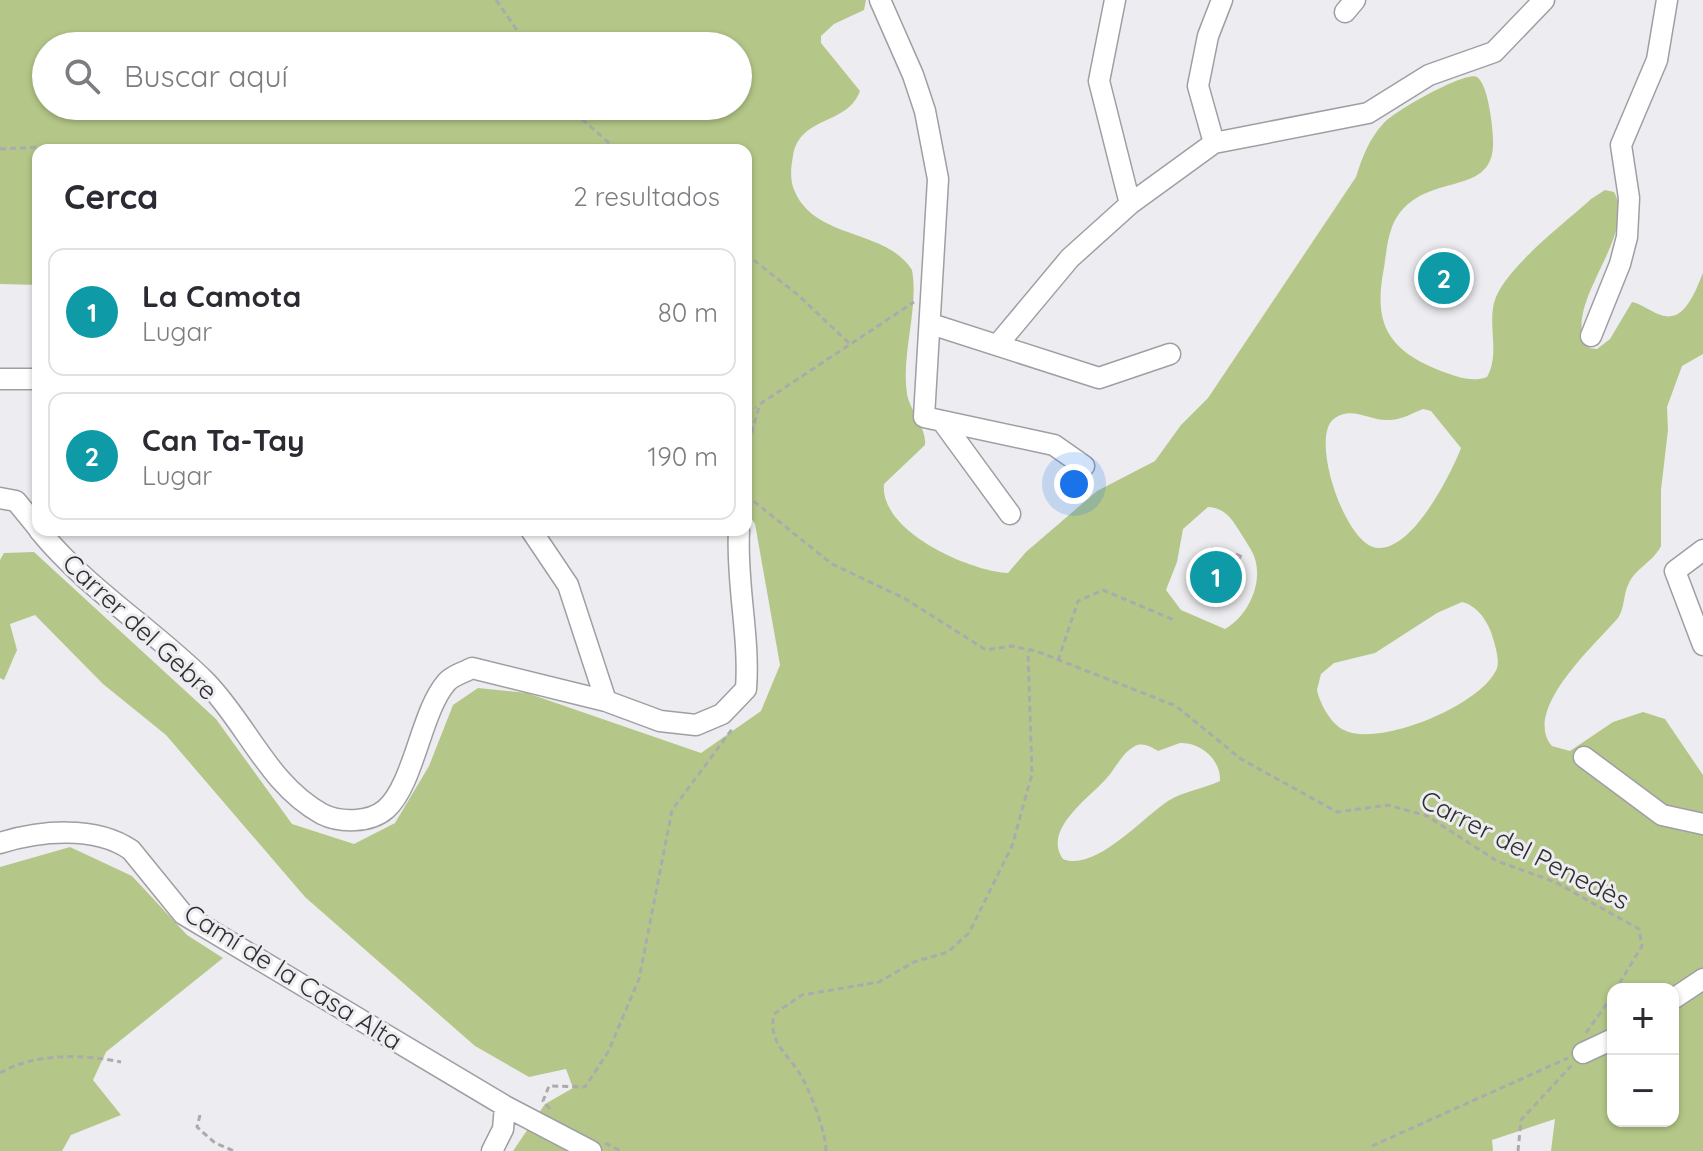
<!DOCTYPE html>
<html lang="es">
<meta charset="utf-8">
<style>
:root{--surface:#fff;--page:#f7f7f7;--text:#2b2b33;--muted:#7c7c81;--line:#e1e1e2;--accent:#111827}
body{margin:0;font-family:Quicksand,sans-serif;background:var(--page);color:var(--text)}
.controls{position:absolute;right:24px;bottom:24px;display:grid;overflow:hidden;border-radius:16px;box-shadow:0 2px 6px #0004}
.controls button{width:72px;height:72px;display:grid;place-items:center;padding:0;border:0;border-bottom:2px solid var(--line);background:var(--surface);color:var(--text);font:40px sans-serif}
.you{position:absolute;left:1074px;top:484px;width:28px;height:28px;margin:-20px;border:6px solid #fff;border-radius:50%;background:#1a73e8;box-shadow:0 0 0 12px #1a73e833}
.badge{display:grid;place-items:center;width:52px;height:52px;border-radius:50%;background:var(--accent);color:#fff;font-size:26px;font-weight:700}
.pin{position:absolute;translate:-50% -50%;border:4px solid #fff;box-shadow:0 2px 8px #0006}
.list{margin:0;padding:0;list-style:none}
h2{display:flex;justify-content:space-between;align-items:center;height:104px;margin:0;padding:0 32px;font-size:34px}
h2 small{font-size:26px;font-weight:400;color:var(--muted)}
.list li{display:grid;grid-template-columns:52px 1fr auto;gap:24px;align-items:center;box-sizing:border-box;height:128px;margin:0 16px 16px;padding:0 16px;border:2px solid var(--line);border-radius:16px}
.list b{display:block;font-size:30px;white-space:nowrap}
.list p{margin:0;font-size:26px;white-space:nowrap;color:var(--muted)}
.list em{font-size:26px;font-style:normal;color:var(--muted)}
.icon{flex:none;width:44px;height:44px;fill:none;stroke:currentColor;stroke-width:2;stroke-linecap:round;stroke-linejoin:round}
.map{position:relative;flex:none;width:1703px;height:1151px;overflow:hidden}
.search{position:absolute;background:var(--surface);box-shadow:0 2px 6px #0004;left:32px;top:32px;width:720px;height:88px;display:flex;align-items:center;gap:20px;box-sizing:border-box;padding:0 28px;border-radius:44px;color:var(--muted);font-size:30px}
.panel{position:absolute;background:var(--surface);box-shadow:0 2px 6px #0004;left:32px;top:144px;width:720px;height:392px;border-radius:16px}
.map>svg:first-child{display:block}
.green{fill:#b4c788;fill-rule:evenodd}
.building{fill:#f2b6fb;stroke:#ada9ad;stroke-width:2}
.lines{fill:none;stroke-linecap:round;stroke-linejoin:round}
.minor-casing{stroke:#9f9ea3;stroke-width:23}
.path{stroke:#ababae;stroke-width:3;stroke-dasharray:6 4;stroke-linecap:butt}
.minor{stroke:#fff;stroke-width:20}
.labels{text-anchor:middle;stroke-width:6;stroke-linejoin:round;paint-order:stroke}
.street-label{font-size:26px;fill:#2f2f30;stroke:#ededf1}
</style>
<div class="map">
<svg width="1703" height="1151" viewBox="0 0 1703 1151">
<rect width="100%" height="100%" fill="#ededf1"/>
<path class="green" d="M0 0H866L864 10 834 24 821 36V43L860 91C847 126 800 115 793 156 791 167 790 176 793 187 812 241 885 227 912 270 919 309 901 353 907 394 910 411 927 428 925 445L884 484C879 531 969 571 1008 573L1026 552 1097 491 1155 461 1181 425 1208 398 1356 177C1362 158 1369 139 1383 124 1392 112 1467 70 1477 77 1488 84 1493 127 1493 140 1496 203 1417 166 1392 227 1387 240 1386 255 1384 268 1373 323 1387 350 1441 371 1455 376 1472 383 1487 377 1500 354 1488 328 1494 303 1502 270 1565 223 1591 199L1605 190 1614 192C1640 235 1557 308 1589 348L1597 349 1610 339 1632 302C1642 304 1651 312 1661 315 1685 324 1696 289 1703 273V354L1682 366 1667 407 1668 430 1661 490V546C1653 562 1636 568 1629 583 1623 594 1625 608 1618 618 1597 643 1521 710 1552 746L1570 751 1613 722 1643 712 1665 719 1703 775V1151H1551L1555 1119 1492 1140 1493 1151H513L545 1104 573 1088 566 1069 529 1077 475 1046 305 897 166 735 103 684 35 615 10 624 17 650 4 680 0 678V560L4 553 34 552 216 719 292 824 354 844 395 823 429 766 453 705 478 688 527 693 701 753 761 711 780 665 755 524 746 510V150H38V285L0 284ZM46 46H738V106H46ZM1423 409 1431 411 1461 448C1451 474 1413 550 1378 548 1345 547 1308 434 1335 418 1353 406 1369 421 1388 420 1402 420 1410 414 1423 409ZM1208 507C1225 508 1232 519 1240 532 1245 541 1252 549 1255 559 1263 585 1247 617 1225 629L1181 610 1166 590 1177 562 1183 529ZM1462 602C1476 605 1486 619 1491 632 1494 642 1500 659 1497 668 1483 705 1378 748 1344 730 1331 724 1320 704 1317 690L1321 674 1334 663 1375 653 1437 613ZM1180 743C1201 742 1221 760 1220 781 1203 789 1184 791 1168 801 1142 818 1095 872 1063 859 1042 830 1089 798 1106 779 1116 768 1122 753 1135 746 1143 742 1151 747 1158 751ZM1613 989H1673V1121H1613Z
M70 847 132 876 187 935 223 958 106 1052 93 1080 121 1115 71 1135 62 1151H0V867Z"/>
<path class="building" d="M1212 548 1234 560 1237 554 1241 556 1215 605 1195 593 1202 579 1194 575Z"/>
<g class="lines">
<defs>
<path id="minor" d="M880 0 913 75 925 111 938 179 924 417 1054 445 1084 466
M1115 0 1099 81 1130 204
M1345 12 1355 0
M1214 143 1198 86 1208 36 1222 0
M931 324 1099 378 1170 354
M1591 336 1620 264 1627 237 1629 198 1621 145 1657 60 1667 0
M999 343 1070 258 1130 204 1214 143 1368 113 1429 75 1494 52 1544 0
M0 379H38
M942 421 1010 514
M0 498 16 501 38 528
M39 530C87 589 153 629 206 682 247 724 268 784 322 814 340 823 370 823 386 809 414 784 421 712 446 683 451 676 465 672 472 668L606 701 660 721 696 725 722 714 746 689C750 636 736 584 739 530
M531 530 568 585 606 701
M1703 550 1675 571 1703 645
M1584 757 1662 815 1703 824
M0 843C39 831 95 825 131 850L183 914 505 1106 503 1129 492 1151
M1673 999 1703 979
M1583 1053 1613 1039
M505 1106 591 1151"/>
</defs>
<use href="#minor" class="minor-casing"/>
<path class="path" d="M496 0 528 46
M567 106 617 150
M0 149 63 146 80 150
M746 254 798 295 850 344
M746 402 756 408
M746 452 760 404 914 302
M746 495 832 564 904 598 986 650 1011 646 1036 651 1176 706 1241 759 1337 812 1388 805 1427 816 1497 861 1555 882 1639 929 1642 946 1616 989
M1058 661 1078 601 1103 590 1174 620
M1586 1033 1613 995
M0 1073C33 1053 84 1054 121 1062
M550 1109 543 1101 549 1086 585 1087 608 1052 639 979 672 810 733 728
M200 1115 197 1127 215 1143 234 1151
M605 1143 621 1151
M1372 1146 1568 1058
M826 1151C826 1132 810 1090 800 1074 786 1052 768 1042 774 1014L802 995 879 982 914 962 948 952 969 933 1012 846 1032 774 1028 651
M1518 1151 1521 1120 1571 1066"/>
<use href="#minor" class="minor"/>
</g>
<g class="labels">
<g class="street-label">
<text transform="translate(140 627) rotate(43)" y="9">Carrer del Gebre</text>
<text transform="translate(1525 850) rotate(27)" y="9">Carrer del Penedès</text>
<text transform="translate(293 977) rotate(32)" y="9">Camí de la Casa Alta</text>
</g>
</g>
</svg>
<div class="controls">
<button>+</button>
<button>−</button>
</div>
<div class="you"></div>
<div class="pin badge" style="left:1216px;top:577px;background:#0f9aa8">1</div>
<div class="pin badge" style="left:1444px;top:278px;background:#0f9aa8">2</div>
<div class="search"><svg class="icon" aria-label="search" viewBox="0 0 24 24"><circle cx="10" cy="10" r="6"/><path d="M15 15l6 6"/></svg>Buscar aquí</div>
<section class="panel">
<h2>Cerca<small>2 resultados</small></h2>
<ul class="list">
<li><span class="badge" style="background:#0f9aa8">1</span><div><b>La Camota</b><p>Lugar</p></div><em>80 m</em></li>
<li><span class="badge" style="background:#0f9aa8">2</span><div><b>Can Ta-Tay</b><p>Lugar</p></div><em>190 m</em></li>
</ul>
</section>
</div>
